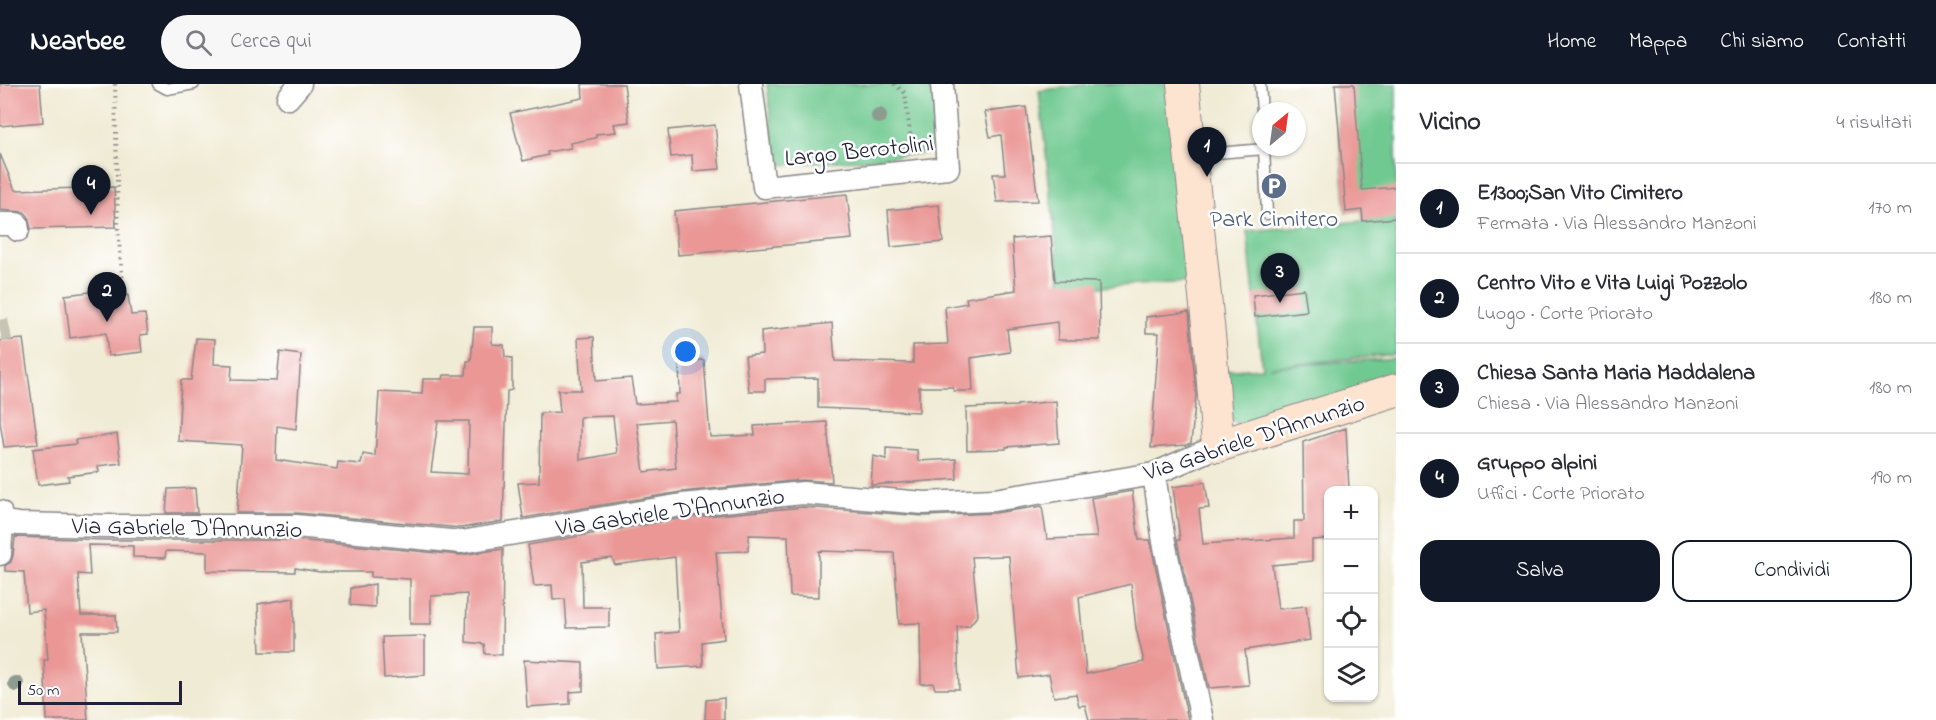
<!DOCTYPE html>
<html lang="it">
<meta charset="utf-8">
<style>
:root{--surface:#fff;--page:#f7f7f7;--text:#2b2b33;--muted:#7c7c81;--line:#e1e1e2;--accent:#111827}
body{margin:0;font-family:"Indie Flower",sans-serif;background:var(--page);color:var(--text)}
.controls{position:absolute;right:18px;bottom:18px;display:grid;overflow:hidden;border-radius:12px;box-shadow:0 2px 4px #0004}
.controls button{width:54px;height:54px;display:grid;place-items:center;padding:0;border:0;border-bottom:2px solid var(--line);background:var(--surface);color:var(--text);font:30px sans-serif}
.compass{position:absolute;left:1252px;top:18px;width:54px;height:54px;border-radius:50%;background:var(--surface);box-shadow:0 2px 4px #0004;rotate:29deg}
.scale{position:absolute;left:18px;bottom:15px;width:164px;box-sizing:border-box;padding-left:6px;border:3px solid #22223b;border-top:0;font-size:16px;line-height:21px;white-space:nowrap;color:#22223b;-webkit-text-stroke:4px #fff;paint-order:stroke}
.you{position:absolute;left:686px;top:268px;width:21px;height:21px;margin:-15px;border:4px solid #fff;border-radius:50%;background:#1a73e8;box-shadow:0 0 0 9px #1a73e833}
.badge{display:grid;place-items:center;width:39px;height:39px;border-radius:50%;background:var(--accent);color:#fff;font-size:20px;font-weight:700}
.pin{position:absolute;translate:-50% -50px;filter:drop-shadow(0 2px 3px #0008)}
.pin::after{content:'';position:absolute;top:32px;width:21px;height:18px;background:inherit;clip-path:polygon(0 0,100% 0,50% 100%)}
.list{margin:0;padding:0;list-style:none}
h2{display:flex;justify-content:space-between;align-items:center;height:78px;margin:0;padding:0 24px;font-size:26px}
h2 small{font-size:20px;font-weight:400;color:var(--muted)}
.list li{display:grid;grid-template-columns:39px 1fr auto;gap:18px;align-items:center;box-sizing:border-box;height:90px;padding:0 24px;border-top:2px solid var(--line)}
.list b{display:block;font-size:22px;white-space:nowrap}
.list p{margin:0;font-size:20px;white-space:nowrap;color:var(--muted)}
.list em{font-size:20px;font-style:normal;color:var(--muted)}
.actions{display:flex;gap:12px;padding:18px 24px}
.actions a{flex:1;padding:14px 0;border:2px solid var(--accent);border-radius:18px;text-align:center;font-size:21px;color:var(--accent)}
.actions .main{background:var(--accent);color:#fff}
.icon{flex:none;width:33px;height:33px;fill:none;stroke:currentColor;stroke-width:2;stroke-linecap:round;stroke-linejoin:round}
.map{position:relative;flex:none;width:1396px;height:636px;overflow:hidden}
header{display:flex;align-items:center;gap:36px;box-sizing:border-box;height:84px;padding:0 30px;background:var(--accent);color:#fff}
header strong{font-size:28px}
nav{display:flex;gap:33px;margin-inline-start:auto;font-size:21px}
.search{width:420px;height:54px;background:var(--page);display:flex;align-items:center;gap:15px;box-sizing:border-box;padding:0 21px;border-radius:33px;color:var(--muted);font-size:22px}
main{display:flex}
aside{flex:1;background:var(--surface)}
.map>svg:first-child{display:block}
.green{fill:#6fc990;stroke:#487666;stroke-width:1.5}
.building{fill:#ea9795;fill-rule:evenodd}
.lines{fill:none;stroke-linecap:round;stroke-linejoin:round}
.street-tunnel{stroke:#c7c3b5;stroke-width:22;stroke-dasharray:22 11;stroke-linecap:butt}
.lane-casing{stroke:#898688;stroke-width:13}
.street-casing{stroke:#898688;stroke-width:25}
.secondary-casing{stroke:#898688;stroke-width:34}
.path{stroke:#898688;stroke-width:4;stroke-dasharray:1.5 4.5;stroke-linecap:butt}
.lane{stroke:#fff;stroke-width:10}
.street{stroke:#fff;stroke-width:22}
.secondary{stroke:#fde4d1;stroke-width:32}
.tree{fill:#8e9c90}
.labels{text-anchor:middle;stroke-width:5;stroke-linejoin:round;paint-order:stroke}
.street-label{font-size:24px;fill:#22223b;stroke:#fff}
.service-label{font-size:24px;fill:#4e5e75;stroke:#fff}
</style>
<header>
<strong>Nearbee</strong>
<div class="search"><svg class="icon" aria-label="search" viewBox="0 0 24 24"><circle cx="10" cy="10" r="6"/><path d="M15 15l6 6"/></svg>Cerca qui</div>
<nav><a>Home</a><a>Mappa</a><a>Chi siamo</a><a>Contatti</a></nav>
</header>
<main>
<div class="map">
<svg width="1396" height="636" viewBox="0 0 1396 636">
<rect width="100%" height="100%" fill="#fff"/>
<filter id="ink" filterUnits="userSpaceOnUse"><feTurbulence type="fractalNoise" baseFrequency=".0167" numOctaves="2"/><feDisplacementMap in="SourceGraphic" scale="12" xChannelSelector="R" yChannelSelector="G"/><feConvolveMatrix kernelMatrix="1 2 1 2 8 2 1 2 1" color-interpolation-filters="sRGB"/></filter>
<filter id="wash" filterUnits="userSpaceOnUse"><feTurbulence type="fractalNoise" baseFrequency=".008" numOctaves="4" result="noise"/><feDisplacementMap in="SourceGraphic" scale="24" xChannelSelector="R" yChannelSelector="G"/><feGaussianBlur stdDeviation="1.35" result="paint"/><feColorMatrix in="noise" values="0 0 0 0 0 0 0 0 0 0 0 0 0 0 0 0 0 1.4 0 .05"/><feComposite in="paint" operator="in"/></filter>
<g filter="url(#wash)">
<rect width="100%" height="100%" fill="#f0ebd4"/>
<path class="green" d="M767 0H934L941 67 871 75 782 81 773 57Z
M1089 0H1174L1193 198 1061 205 1039 7Z
M1335 0H1396V270L1269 283 1396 274V295L1241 344 1223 327 1219 287 1262 284 1247 147 1363 137 1362 126 1346 128Z"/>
<g id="blocks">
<path class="building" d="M0 0H40L43 38 0 42Z
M582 0H624L629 38 614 40 616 48 596 50V54L570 59 571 64 547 68 548 71 523 77 510 29 583 14Z
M1335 0H1354L1362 106 1396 103V134L1363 137 1362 126 1346 128Z
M1026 23 1038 117 997 118 993 90H1005L1001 51 990 53 985 28Z
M715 41 720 85 693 87 692 71 671 73 668 46Z
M0 70 15 106 114 103 116 143 31 145 28 132 24 128 0 126Z
M847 110 852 155 678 171 674 127Z
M939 121 943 158 891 163 888 126Z
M1051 152 1055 197 1099 198 1100 256H1058L1057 238 1007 245 1010 268 971 274 973 307H954L953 303H919V328L818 324V294L765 295V307H749L745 272 762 270 761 247 832 239 835 277 913 279V261L948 260 945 223 967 219 966 214 1016 206 1012 155Z
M116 205 117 212 128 211 131 231 145 230 148 250 140 251 142 268 108 272 106 249 70 254 65 211Z
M1304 205 1307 227 1255 233 1253 211Z
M1189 228 1196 311 1191 359 1186 361 1151 364 1159 249H1146V233Z
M474 243H492V260L504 261 505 273 512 274V306L507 307 503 437 461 444 297 429H237L242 361 178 357 181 296H191L196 254 215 255 214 280 232 281 231 296 277 297 280 268 301 271 296 345 277 342 276 376 337 385 338 378 361 380 363 370 375 372 379 308 422 310 423 295H443L444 291H466L467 277H471ZM438 337H469L468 390 431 388Z
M594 253 596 297 631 294 635 320 676 318V310H680L679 277 704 276 710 353 755 351 754 342 827 338 832 398 802 396 681 408 523 434 518 399 539 398 540 329 560 328 558 306H581L578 254ZM613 332 617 369 580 376V333ZM672 336 676 384 644 388 637 339Z
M23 255 38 360 4 363 0 338V257Z
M1056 317 1059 359 1006 363V365L967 366 966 324 1017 322V321Z
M1346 344 1349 406H1329V455L1312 456V477L1272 481 1278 525 1306 522 1310 556 1245 566 1249 601 1209 604 1177 456H1180L1173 403 1205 398 1209 424 1199 425 1203 460 1294 454V437H1304L1303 358Z
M117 350 121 379 98 382 99 388 68 392 69 397 38 401 33 365 76 360 75 356Z
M886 364 917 366 918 377 956 375 957 395 871 401 873 372 886 375Z
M195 404 197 429H166L168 405Z
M1132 407 1139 456H1150L1188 636H1089L1085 621 1079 622 1076 610 1054 613 1049 590 1019 594 1009 472 972 473 978 531 969 542 957 543 959 605H935L933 599 921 600 920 539 899 540 894 469 819 467V513L790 512 788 452 749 451 748 467 716 468 724 555 702 558 703 582 658 585 656 550 679 548 675 473 615 481 612 474 582 478 583 523H609V543L567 544 565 515 553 516 552 501 534 502 528 461 684 434 803 423 925 432 995 429 1042 422 1047 455 1097 453 1091 414ZM1131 500 1136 544 1144 578 1086 590 1079 513Z
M15 453 105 456H295L460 471 503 465 502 571 485 570 484 560 466 558 467 510 431 512V540H410V495L371 493V488H320L295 484V488L207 487V468L166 467 165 474 133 473V462L88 461 90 491 78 490 81 531H116L117 548H82L88 636H47L44 576H48L44 526 27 528 24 488 5 487V482L11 478 13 471Z
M375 500V523L350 521 351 504Z
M294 514V568H260L258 520Z
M425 552V591L384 594 382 553Z
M524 576 583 579V607L570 608V620L527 623Z
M724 614V636H705L706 616Z"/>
</g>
</g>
<g filter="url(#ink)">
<use href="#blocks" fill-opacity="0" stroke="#898688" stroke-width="1.5"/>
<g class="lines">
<path class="street-tunnel" d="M0 247 10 245"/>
<defs>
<path id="lane" d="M158 0 167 5 194 0
M1260 0 1262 27
M1264 63 1267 130
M1194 71 1264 65"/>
<path id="street" d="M751 0 764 103 948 84 942 0
M288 14 300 0
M0 140H17L18 146
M1154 390 1164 458 1202 636
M0 428 2 438 0 470
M2 438 19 440 105 442H296L461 458 682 421 803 409 924 419 994 416 1154 390 1218 362"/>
<path id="secondary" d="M1183 0 1210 260 1218 362 1396 306"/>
</defs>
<use href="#lane" class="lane-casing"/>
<use href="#street" class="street-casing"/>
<use href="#secondary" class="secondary-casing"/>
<path class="path" d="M115 0 118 145 123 201
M894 0 905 9 912 66"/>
<use href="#lane" class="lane"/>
<use href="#street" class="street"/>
<use href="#secondary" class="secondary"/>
</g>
<g class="tree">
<circle cx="879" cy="32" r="8"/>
<circle cx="16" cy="600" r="8"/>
</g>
</g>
<defs>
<symbol id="parking-disc" viewBox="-11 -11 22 22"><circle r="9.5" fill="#5c6f8a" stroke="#fff"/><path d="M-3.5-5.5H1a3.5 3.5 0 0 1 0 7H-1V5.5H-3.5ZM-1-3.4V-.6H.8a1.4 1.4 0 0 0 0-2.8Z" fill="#fff"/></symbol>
</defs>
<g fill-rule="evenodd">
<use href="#parking-disc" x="1259" y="87" width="30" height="30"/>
</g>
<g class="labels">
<g class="street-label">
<text transform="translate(859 66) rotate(-6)" y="8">Largo Berotolini</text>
<text transform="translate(1254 353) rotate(-18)" y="8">Via Gabriele D'Annunzio</text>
<text transform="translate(670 427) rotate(-8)" y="8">Via Gabriele D'Annunzio</text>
<text transform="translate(187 443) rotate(1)" y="8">Via Gabriele D'Annunzio</text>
</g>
<g class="service-label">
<text x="1274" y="142">Park Cimitero</text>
</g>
</g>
</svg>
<div class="controls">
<button>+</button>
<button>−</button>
<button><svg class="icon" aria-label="locate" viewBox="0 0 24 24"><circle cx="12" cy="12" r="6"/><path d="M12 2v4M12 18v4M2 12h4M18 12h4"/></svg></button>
<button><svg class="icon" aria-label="layers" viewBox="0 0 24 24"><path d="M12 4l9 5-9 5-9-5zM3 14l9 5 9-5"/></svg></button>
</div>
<svg class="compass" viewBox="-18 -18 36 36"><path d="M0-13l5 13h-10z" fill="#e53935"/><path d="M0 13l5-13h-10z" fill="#7c7c81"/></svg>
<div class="scale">50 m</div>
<div class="you"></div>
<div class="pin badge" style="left:1207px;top:93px">1</div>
<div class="pin badge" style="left:107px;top:238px">2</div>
<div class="pin badge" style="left:1280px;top:219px">3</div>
<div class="pin badge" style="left:91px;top:131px">4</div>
</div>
<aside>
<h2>Vicino<small>4 risultati</small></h2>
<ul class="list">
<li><span class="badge">1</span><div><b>E1300;San Vito Cimitero</b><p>Fermata · Via Alessandro Manzoni</p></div><em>170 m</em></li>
<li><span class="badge">2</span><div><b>Centro Vito e Vita Luigi Pozzolo</b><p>Luogo · Corte Priorato</p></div><em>180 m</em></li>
<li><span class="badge">3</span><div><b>Chiesa Santa Maria Maddalena</b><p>Chiesa · Via Alessandro Manzoni</p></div><em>180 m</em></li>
<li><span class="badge">4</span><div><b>Gruppo alpini</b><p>Uffici · Corte Priorato</p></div><em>190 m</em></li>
</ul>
<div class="actions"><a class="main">Salva</a><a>Condividi</a></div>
</aside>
</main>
